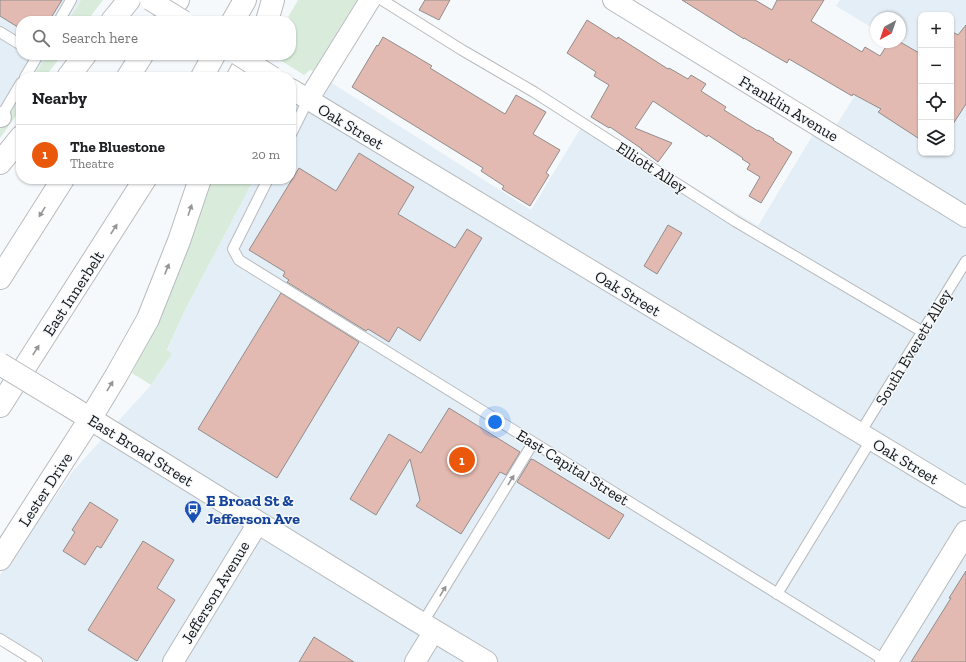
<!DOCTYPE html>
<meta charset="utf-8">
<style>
:root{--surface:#fff;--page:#f6f6f6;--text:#202124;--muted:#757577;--line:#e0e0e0;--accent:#ea580c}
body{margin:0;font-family:"Zilla Slab",serif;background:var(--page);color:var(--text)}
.controls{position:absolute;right:12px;top:12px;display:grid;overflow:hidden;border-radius:8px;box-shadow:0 1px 3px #0004}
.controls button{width:36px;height:36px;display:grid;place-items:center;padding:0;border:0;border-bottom:1px solid var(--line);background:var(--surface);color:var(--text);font:20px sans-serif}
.compass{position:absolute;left:870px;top:12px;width:36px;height:36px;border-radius:50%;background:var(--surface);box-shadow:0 1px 3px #0004;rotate:220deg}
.you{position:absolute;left:495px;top:422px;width:14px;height:14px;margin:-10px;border:3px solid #fff;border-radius:50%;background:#1a73e8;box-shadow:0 0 0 6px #1a73e833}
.badge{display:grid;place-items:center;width:26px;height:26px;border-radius:50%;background:var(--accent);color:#fff;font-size:13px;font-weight:700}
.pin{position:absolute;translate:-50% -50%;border:2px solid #fff;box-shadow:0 1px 4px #0006}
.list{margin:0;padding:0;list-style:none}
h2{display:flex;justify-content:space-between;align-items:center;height:52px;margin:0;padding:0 16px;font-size:17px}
h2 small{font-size:13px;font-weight:400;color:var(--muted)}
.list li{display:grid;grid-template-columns:26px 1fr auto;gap:12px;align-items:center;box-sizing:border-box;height:60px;padding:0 16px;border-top:1px solid var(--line)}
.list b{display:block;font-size:15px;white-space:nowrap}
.list p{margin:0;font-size:13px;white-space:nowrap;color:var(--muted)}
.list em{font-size:13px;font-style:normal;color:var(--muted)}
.icon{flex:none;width:22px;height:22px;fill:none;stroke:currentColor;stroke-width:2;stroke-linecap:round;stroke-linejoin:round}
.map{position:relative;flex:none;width:966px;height:662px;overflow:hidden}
.search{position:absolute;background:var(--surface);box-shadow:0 1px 3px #0004;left:16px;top:16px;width:280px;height:44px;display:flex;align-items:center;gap:10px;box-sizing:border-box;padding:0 14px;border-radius:16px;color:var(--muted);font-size:15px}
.panel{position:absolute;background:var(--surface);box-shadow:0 1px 3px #0004;left:16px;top:72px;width:280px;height:112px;border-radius:16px}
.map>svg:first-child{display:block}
.built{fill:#e4eef6;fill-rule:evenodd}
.green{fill:#d9ecdb}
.building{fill:#e3bab1;stroke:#918d8c}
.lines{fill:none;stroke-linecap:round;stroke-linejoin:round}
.service-casing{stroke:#b8bbbe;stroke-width:12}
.minor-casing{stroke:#b8bbbe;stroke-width:22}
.tertiary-casing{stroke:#b8bbbe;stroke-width:24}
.primary-casing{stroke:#b8bbbe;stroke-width:24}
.motorway-casing{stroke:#b8bbbe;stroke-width:24}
.service{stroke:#fff;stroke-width:10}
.minor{stroke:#fff;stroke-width:20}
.tertiary{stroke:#fff;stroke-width:22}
.primary{stroke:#fff;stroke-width:22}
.motorway{stroke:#fff;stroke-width:22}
.minor-bridge-casing{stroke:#b8bbbe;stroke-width:22;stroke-linecap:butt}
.primary-bridge-casing{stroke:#b8bbbe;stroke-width:24;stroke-linecap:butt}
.minor-bridge{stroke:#fff;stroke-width:20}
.primary-bridge{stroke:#fff;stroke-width:22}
.oneway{fill:#959596}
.labels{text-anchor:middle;stroke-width:3;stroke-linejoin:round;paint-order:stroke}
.street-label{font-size:16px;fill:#131415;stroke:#f5f9fb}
.transit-label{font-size:16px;font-weight:bold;fill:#164399;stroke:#f5f9fb;text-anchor:start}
</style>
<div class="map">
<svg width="966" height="662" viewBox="0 0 966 662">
<rect width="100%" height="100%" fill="#f5f9fb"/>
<path class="built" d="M0 0H81L68 21H21V55H47L33 77H21V96L0 129Z
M840 0H966V662H30L0 644V575L74 470 151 385 172 354 167 351 185 310 254 179H291V108L313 71 531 210 585 121 758 226 817 128 830 135 889 42H900V18H876V30L836 6ZM921 15H951V153H921Z"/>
<path class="green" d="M81 0H103L87 21H68Z
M298 0H357L313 71 310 70 304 75 272 55H291V21H289L290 18 288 17Z
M47 55H62L45 77H33Z
M21 96V109L0 138V129Z
M212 179H254L185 310 167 350 172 354 151 385 132 373 159 317 181 268Z"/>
<path class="building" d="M0 0H62L49 21H21V29L0 16Z
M425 0H450L439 20 419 10Z
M682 0H755L772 10 777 0H824L811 21 862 52 865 47 880 56 889 42H900L921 54V140L878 112 881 109 853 94 852 96 789 59 787 63 744 38V39Z
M587 20 617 39 618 37 668 69 669 68 688 79 691 75 706 84 701 91 726 107 724 110 758 131V130L774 139 773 140 792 152 761 203 749 196 760 177 747 169 750 164 742 159 743 158 708 135 707 137 653 101 635 128 672 143 658 162 641 149H642L610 127 609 128 591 117 609 85 594 76 596 72 567 53Z
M966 25V104L951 127V31L958 35Z
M383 37 412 54 432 66 430 68 505 114 516 95 546 112 533 134 560 150 546 173 549 175 530 206 502 189 504 186 481 171 483 168 352 87 377 45 378 46Z
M359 153 414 187 398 214 455 248 467 229 482 238 420 341 398 327 389 342 368 329 366 331 287 282 289 280 283 276 285 272 249 250 299 168 336 191Z
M668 225 682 233 657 274 644 266Z
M281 293 359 342 277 478 198 429Z
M449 408 520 452 506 475 500 472 461 534 416 506 420 500 410 459 376 515 350 499 389 434 421 453Z
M531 459 534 460 624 515 609 539 517 482Z
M90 502 118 520 101 548 97 546 85 565 63 551 75 532 72 530Z
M143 541 174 560 157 588 175 600 137 661 88 630Z
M966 571V662H911L951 598H949Z
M314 637 354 662H299Z"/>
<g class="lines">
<defs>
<path id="service" d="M382 0 462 50 534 92 735 221 923 332
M59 21 71 0
M0 32 21 45
M25 77 38 55
M1 117 21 83
M291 134 308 100
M268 179 233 249 239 260 886 661
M860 433 966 261
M777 594 871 440
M422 624 533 443
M0 639 37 662"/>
<path id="minor" d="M613 0 966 217
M291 89 966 497
M308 100 370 0
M0 117H1
M173 662 258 523
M415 662 434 631"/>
<path id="tertiary" d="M0 559 90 419
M886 662 966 532"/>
<path id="primary" d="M68 405 411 617 486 662"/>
<path id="motorway" d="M112 21 129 0
M164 21 178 0
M233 21 245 0
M267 21 273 0
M68 77 85 55
M128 77 142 55
M202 77 214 55
M238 77 250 55
M0 163 21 137
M0 278 63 179
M0 406 145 179
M90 419 116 376 148 319 179 241 200 179"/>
</defs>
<use href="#service" class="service-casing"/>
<use href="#minor" class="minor-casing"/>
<use href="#tertiary" class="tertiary-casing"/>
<use href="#primary" class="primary-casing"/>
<use href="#motorway" class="motorway-casing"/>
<use href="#service" class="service"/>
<use href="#minor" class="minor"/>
<use href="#tertiary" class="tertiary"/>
<use href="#primary" class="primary"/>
<use href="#motorway" class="motorway"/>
<defs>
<path id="minor-bridge" d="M150 0 184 21
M238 55 273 77"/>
<path id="primary-bridge" d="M0 364 68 405"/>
</defs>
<use href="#minor-bridge" class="minor-bridge-casing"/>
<use href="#primary-bridge" class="primary-bridge-casing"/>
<use href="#minor-bridge" class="minor-bridge"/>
<use href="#primary-bridge" class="primary-bridge"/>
</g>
<defs><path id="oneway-solid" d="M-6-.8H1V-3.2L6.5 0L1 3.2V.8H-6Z"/></defs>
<g class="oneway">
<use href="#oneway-solid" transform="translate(190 210) rotate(-71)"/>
<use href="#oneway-solid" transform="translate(42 212) rotate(122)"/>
<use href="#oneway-solid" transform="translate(114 229) rotate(-57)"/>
<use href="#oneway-solid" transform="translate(167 269) rotate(-68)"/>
<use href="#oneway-solid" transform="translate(36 350) rotate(-57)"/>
<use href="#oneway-solid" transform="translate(110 386) rotate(-58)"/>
<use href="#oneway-solid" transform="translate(511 480) rotate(-58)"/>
<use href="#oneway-solid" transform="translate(443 591) rotate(-58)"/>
</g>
<defs>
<symbol id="bus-pin" viewBox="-11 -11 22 30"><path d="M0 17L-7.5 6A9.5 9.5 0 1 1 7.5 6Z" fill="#1a4fb4" stroke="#f5f9fb"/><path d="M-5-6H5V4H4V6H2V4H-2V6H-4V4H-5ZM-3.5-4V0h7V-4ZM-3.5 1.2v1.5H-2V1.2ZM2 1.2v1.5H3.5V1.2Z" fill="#fff"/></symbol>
</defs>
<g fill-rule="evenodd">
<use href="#bus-pin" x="183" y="499" width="20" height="27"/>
</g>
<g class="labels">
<g class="street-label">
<text transform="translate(789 108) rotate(31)" y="6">Franklin Avenue</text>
<text transform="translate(351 126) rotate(31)" y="6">Oak Street</text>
<text transform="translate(652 167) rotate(33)" y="6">Elliott Alley</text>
<text transform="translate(73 293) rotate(-57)" y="6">East Innerbelt</text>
<text transform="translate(628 293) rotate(31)" y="6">Oak Street</text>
<text transform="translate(913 347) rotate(-59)" y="6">South Everett Alley</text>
<text transform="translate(141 450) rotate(32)" y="6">East Broad Street</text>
<text transform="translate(906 461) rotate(31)" y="6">Oak Street</text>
<text transform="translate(573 467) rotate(32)" y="6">East Capital Street</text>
<text transform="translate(45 489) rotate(-57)" y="6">Lester Drive</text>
<text transform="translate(215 592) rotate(-59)" y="6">Jefferson Avenue</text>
</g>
<g class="transit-label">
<text x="206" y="506">E Broad St &amp;<tspan x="206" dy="18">Jefferson Ave</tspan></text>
</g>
</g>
</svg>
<div class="controls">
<button>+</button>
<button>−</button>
<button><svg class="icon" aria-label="locate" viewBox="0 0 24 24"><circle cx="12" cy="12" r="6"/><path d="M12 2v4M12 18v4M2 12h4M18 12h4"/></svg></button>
<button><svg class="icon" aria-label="layers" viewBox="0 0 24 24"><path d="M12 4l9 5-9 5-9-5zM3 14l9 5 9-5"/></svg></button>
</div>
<svg class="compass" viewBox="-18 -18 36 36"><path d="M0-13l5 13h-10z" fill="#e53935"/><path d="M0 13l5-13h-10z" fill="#757577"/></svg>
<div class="you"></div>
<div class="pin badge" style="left:462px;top:460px">1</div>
<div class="search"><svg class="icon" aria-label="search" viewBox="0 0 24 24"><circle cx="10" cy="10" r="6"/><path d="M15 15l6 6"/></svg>Search here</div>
<section class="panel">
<h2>Nearby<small></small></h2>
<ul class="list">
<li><span class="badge">1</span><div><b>The Bluestone</b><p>Theatre</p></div><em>20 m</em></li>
</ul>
</section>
</div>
